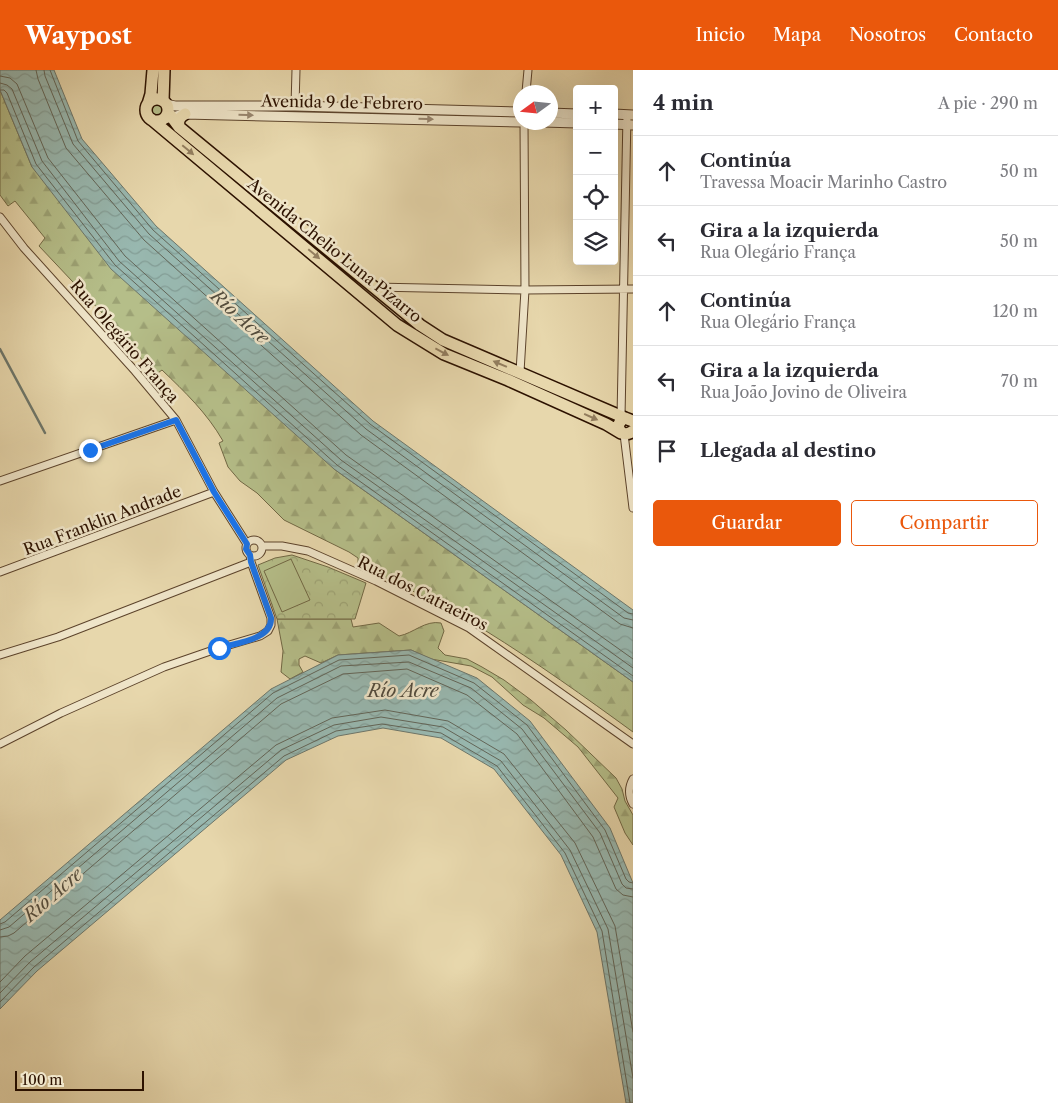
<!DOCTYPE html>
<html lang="es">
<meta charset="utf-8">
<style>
:root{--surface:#fff;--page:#f7f7f7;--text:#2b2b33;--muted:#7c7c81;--line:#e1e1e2;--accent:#ea580c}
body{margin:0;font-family:"Libre Caslon Text",serif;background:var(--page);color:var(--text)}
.controls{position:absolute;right:15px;top:15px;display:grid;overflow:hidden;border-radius:5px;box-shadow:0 5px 20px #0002}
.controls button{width:45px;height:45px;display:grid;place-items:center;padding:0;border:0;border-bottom:1px solid var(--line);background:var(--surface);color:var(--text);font:25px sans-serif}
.compass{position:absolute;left:513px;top:15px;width:45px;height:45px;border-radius:50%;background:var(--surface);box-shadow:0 5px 20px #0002;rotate:255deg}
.scale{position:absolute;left:15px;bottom:12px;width:129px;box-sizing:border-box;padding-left:5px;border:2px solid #2d1200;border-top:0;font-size:14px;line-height:18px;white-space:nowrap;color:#2d1200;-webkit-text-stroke:4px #efe5c9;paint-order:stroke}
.stop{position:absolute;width:15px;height:15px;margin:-11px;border:4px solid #1a73e8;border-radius:50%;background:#fff}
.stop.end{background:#1a73e8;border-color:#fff;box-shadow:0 1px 5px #0008}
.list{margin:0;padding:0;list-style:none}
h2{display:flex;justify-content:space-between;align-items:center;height:65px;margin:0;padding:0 20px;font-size:21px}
h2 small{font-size:16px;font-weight:400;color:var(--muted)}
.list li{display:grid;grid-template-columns:32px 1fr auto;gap:15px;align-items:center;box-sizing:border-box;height:70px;padding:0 20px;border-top:1px solid var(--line)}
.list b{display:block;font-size:19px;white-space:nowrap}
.list p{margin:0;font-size:16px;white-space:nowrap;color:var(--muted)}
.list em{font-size:16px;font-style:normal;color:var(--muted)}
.actions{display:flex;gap:10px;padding:15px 20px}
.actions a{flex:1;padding:11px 0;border:1px solid var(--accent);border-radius:5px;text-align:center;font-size:18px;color:var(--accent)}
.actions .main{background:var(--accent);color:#fff}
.icon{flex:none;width:28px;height:28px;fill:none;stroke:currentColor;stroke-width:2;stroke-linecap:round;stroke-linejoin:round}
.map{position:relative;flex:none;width:633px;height:1033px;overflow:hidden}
header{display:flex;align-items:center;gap:30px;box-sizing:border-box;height:70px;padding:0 25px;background:var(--accent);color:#fff}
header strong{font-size:24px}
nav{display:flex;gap:28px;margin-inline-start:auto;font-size:18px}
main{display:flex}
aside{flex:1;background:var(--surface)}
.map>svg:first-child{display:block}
.grass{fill:url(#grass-tufts);stroke:#716844}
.forest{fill:url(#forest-firs);stroke:#716844}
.park{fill:url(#park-crowns);stroke:#716844}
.pitch{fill:#b5be89;stroke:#716844}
.water{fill:url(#water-waves);stroke:#6d766a}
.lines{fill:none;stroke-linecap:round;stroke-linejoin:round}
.shore{stroke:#626558;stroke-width:1}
.stream{stroke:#6d766a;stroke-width:2.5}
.minor-casing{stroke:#5c432b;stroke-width:9}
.tertiary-casing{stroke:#5c432b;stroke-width:11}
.primary-casing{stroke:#2d1200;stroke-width:14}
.minor{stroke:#efe5c9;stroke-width:7}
.tertiary{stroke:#efe5c9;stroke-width:9}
.primary{stroke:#e7d7ac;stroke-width:11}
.oneway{fill:#98866f}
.oneway2{fill:#937e5f}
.route{stroke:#1a73e8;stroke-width:6}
.labels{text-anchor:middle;stroke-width:5;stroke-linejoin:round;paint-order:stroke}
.street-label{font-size:16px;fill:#2d1200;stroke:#efe5c9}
.water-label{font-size:18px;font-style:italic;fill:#524c3e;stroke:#efe5c9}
</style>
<header>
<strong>Waypost</strong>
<nav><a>Inicio</a><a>Mapa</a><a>Nosotros</a><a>Contacto</a></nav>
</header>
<main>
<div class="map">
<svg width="633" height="1033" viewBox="0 0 633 1033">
<defs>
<pattern id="grass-tufts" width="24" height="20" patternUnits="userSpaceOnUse" patternTransform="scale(1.25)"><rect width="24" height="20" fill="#b5be89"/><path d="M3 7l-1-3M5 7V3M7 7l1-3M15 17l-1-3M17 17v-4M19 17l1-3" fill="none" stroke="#9ca274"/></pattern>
<pattern id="forest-firs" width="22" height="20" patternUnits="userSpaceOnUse" patternTransform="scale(1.25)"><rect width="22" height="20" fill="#b5be89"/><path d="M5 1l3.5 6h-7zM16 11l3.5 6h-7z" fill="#9ca274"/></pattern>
<pattern id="park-crowns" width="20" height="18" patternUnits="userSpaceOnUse" patternTransform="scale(1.25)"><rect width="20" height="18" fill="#b5be89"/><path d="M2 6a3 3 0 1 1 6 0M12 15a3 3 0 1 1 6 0" fill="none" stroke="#9ca274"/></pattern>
<pattern id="water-waves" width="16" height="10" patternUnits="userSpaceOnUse" patternTransform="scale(1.25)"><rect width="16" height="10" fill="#98b8b0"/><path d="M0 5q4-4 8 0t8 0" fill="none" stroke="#839d96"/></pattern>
</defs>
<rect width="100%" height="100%" fill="#e7d7ac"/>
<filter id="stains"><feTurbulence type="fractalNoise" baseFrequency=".004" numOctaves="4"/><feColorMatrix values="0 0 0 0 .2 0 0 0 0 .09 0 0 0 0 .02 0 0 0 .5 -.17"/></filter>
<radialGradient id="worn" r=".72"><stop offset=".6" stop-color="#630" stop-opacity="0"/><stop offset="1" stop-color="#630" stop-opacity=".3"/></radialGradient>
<path class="grass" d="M151 40a6 6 0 1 1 12 0a6 6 0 1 1-12 0Z"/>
<path class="forest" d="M0 20 32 97 334 399 633 612V662C585 627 536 592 486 561 445 536 401 515 358 495V488L349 482 284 450 257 423 240 411 228 397 219 373 223 371C207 343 185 322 162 300L155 305 105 246 39 176 45 168 15 131 8 136 0 125Z
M277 549H351L353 557 379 553 399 566C414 563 425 550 441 553L444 561 438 578 445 585 467 589 482 597 504 610 531 630 566 660 616 708 622 719 625 731 633 745V775L625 763 614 737 618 728 578 677 544 648 523 635 492 607 471 596 431 589 411 580 338 585 321 593 305 586 299 589V595L303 602 290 609 281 602 283 581Z"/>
<path class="park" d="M292 485 328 497 366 513 355 549H277L258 495 275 488Z"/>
<path class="pitch" d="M291 489 310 530 282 542 264 501Z"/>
<path class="water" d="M0 0H54L82 69 156 156 373 351 633 540V612L334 399 111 199 32 97 0 20Z
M411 580 477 608 530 651 610 758 633 813V1033H626L597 862 561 785 494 699 441 668 383 658 338 666 286 690 37 901 0 939V850L271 619 338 585Z"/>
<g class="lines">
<path class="shore" d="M36 0 38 9 66 78 144 170 361 365 620 554 633 558
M44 0 45 6 73 74 149 164 366 359 624 548 633 550
M50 0 78 71 153 160 370 354 628 543 633 544
M0 6 10 8 17 14 48 88 125 186 346 385 633 589
M0 13 7 15 12 19 42 91 119 191 341 390 633 598
M0 20H4L7 23 36 94 115 195 337 395 633 606
M0 854 5 852 273 623 339 590 409 585 474 613 527 655 605 760 626 809 629 812 633 813
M0 860 9 857 277 628 341 596 409 592 471 618 522 659 600 763 622 814 626 818 633 819
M0 867 8 866 14 863 281 634 343 604 407 599 467 625 517 664 593 767 616 819 623 825 633 827
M0 912 25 886 276 675 332 648 385 640 448 651 504 684 575 773 615 856 633 962
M0 923 30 892 281 680 334 655 381 647 443 657 501 691 570 780 608 859 633 1008
M0 932 34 897 284 686 336 661 382 654 441 663 497 696 565 783 602 861 630 1033"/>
<path class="stream" d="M0 279 45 363"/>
<defs>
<path id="minor" d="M526 22 528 0
M295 36 296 0
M0 147 24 178 135 301 176 350 214 422 247 474
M374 217 525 220 633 219
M520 302 525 220 524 52
M621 347 627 45
M624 364 633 438
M0 411 176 350
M246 478a8 8 0 1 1 16 0a8 8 0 1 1-16 0Z
M262 476H282L308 481 376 511 469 558 633 674
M0 502 214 422
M0 585 58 567 251 492
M0 674 61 643 164 597 219 578 260 566 268 561 271 555V548L251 492 250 485
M633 709C628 718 628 725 633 734"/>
<path id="tertiary" d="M166 34 175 36H295L520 42
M550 43 577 44
M614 44 633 45
M163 49 185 44 520 52
M543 52 577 53
M614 54 633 55"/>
<path id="primary" d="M146 40a11 11 0 1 1 22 0a11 11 0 1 1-22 0Z
M163 31 164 0
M148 34 151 24 153 0
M168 42 179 57 420 255 443 270 625 348
M151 49 397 255 444 284 508 310 606 354 621 363
M179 57C178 50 179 48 185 44
M633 351 625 348C612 354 621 370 633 361"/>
</defs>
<use href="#minor" class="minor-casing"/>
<use href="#tertiary" class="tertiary-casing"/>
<use href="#primary" class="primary-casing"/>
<use href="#minor" class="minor"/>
<use href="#tertiary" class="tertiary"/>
<use href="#primary" class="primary"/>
</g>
<defs><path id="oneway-solid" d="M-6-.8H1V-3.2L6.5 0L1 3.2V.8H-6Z" transform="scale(1.25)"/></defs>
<g class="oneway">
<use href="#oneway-solid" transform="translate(246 45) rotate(1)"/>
<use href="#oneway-solid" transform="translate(426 49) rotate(2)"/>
</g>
<g class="oneway2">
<use href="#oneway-solid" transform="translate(188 80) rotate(40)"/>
<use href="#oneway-solid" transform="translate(314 184) rotate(40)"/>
<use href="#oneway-solid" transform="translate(442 282) rotate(28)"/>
<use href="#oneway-solid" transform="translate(500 294) rotate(-157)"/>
<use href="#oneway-solid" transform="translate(591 347) rotate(24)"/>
</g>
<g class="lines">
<path class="route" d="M90 380 176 350 214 422 247 474 246 479 250 485 251 492 271 548C272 570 235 573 219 578"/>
</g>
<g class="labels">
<g class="street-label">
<text transform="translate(342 32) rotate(1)" y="6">Avenida 9 de Febrero</text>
<text transform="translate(335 180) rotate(39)" y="6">Avenida Chelio Luna Pizarro</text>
<text transform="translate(125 271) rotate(49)" y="6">Rua Olegário França</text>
<text transform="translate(102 450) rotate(-21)" y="6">Rua Franklin Andrade</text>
<text transform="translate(423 523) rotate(27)" y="6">Rua dos Catraeiros</text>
</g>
<g class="water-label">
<text transform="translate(240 247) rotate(42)" y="6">Río Acre</text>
<text x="403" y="627">Río Acre</text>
<text transform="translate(53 825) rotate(-41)" y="6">Río Acre</text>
</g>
</g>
<rect width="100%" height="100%" filter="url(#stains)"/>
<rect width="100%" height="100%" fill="url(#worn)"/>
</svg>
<div class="controls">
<button>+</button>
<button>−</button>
<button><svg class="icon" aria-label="locate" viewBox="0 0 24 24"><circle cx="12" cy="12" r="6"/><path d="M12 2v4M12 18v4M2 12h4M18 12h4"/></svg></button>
<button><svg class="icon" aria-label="layers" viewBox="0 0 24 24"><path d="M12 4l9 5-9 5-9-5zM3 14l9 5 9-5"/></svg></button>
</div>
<svg class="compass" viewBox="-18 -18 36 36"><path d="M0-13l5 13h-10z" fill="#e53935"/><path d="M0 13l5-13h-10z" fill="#7c7c81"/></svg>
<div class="scale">100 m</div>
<div class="stop" style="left:219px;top:578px"></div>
<div class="stop end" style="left:90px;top:380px"></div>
</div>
<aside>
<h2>4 min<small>A pie · 290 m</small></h2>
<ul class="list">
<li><svg class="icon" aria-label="ahead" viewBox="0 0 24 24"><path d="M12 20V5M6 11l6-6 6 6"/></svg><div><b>Continúa</b><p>Travessa Moacir Marinho Castro</p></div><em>50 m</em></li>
<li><svg class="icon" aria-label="left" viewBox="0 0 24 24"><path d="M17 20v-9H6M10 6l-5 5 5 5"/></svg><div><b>Gira a la izquierda</b><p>Rua Olegário França</p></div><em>50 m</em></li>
<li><svg class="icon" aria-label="ahead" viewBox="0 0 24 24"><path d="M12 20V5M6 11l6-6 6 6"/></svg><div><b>Continúa</b><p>Rua Olegário França</p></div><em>120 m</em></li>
<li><svg class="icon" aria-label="left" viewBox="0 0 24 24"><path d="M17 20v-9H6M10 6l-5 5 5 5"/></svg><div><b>Gira a la izquierda</b><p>Rua João Jovino de Oliveira</p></div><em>70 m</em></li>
<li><svg class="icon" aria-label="arrive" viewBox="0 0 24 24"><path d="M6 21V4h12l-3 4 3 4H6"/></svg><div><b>Llegada al destino</b></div></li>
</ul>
<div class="actions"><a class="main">Guardar</a><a>Compartir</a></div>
</aside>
</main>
